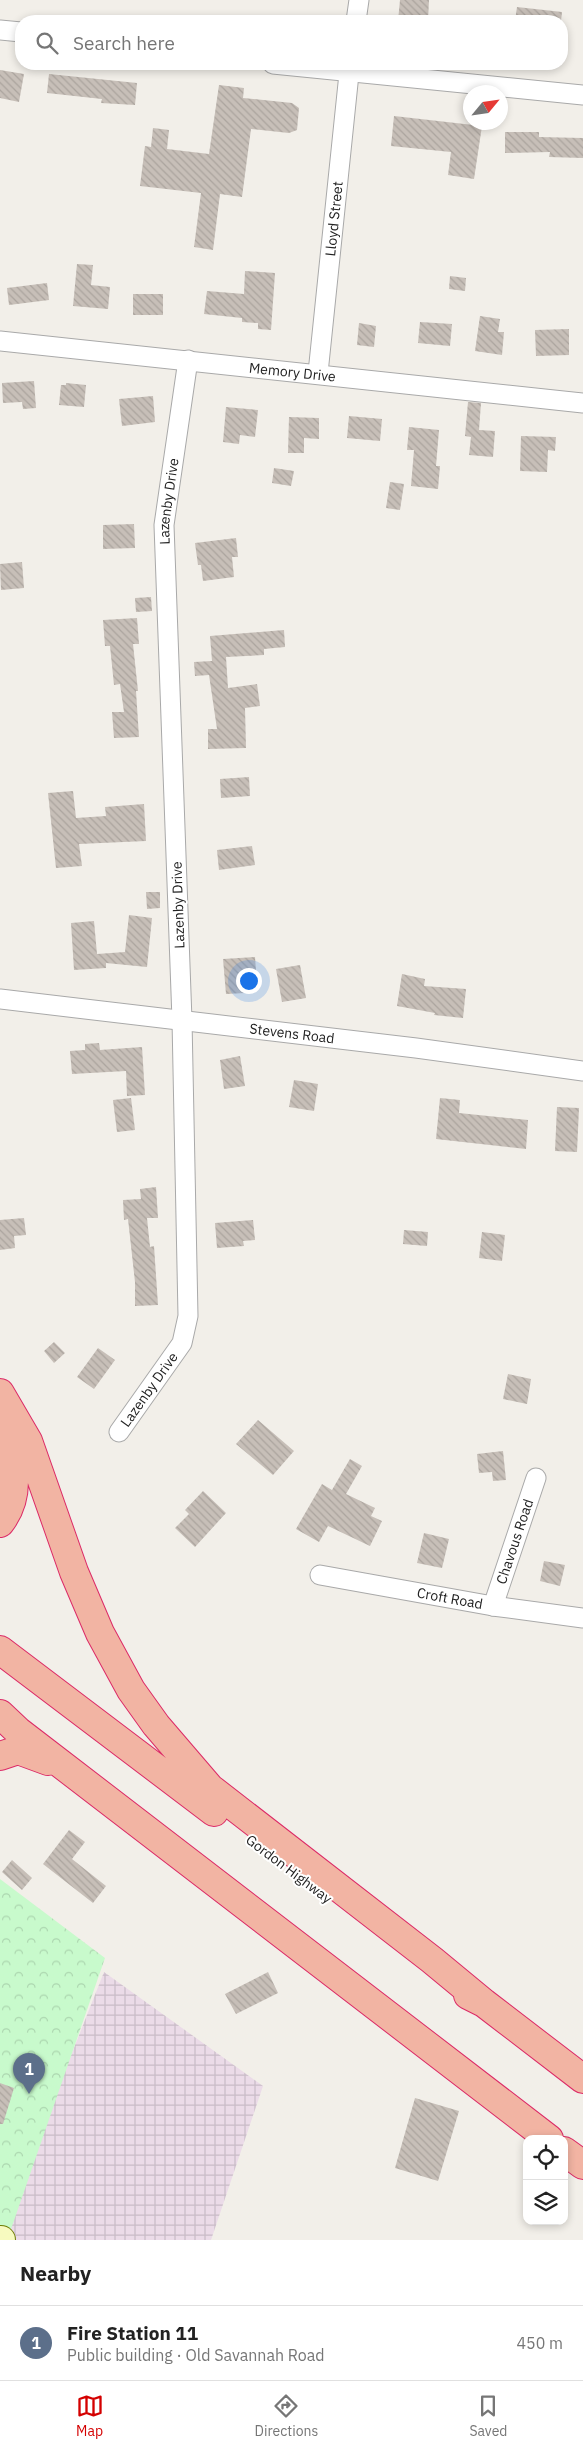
<!DOCTYPE html>
<meta charset="utf-8">
<style>
:root{--surface:#fff;--page:#f2f2f2;--text:#222;--muted:#767676;--line:#e0e0e0;--accent:#d40000}
body{margin:0;font-family:"IBM Plex Sans",sans-serif;background:var(--page);color:var(--text)}
.controls{position:absolute;right:15px;bottom:15px;display:grid;overflow:hidden;border-radius:10px;box-shadow:0 2px 8px #0003}
.controls button{width:45px;height:45px;display:grid;place-items:center;padding:0;border:0;border-bottom:1px solid var(--line);background:var(--surface);color:var(--text);font:25px sans-serif}
.compass{position:absolute;left:463px;top:85px;width:45px;height:45px;border-radius:50%;background:var(--surface);box-shadow:0 2px 8px #0003;rotate:61deg}
.you{position:absolute;left:248px;top:980px;width:18px;height:18px;margin:-12px;border:4px solid #fff;border-radius:50%;background:#1a73e8;box-shadow:0 0 0 8px #1a73e833}
.badge{display:grid;place-items:center;width:32px;height:32px;border-radius:50%;background:var(--accent);color:#fff;font-size:16px;font-weight:700}
.pin{position:absolute;translate:-50% -41px;filter:drop-shadow(0 1px 2px #0008)}
.pin::after{content:'';position:absolute;top:26px;width:18px;height:15px;background:inherit;clip-path:polygon(0 0,100% 0,50% 100%)}
.list{margin:0;padding:0;list-style:none}
h2{display:flex;justify-content:space-between;align-items:center;height:65px;margin:0;padding:0 20px;font-size:21px}
h2 small{font-size:16px;font-weight:400;color:var(--muted)}
.list li{display:grid;grid-template-columns:32px 1fr auto;gap:15px;align-items:center;box-sizing:border-box;height:75px;padding:0 20px;border-top:1px solid var(--line)}
.list b{display:block;font-size:19px;white-space:nowrap}
.list p{margin:0;font-size:16px;white-space:nowrap;color:var(--muted)}
.list em{font-size:16px;font-style:normal;color:var(--muted)}
.icon{flex:none;width:28px;height:28px;fill:none;stroke:currentColor;stroke-width:2;stroke-linecap:round;stroke-linejoin:round}
.map{position:relative;flex:none;width:583px;height:2240px;overflow:hidden}
.search{position:absolute;background:var(--surface);box-shadow:0 2px 8px #0003;left:15px;right:15px;top:15px;height:55px;display:flex;align-items:center;gap:12px;box-sizing:border-box;padding:0 18px;border-radius:20px;color:var(--muted);font-size:19px}
.sheet{height:140px;background:var(--surface)}
nav{display:flex;justify-content:space-around;align-items:center;box-sizing:border-box;height:70px;border-top:1px solid var(--line);background:var(--surface);font-size:14px;color:var(--muted)}
nav a{display:grid;justify-items:center;gap:2px}
nav .on{color:var(--accent)}
.map>svg:first-child{display:block}
.industrial{fill:url(#industrial-grid)}
.park{fill:url(#park-crowns)}
.building{fill:url(#building-back-hatch)}
.lines{fill:none;stroke-linecap:round;stroke-linejoin:round}
.minor-casing{stroke:#a9a9a9;stroke-width:21}
.secondary-casing{stroke:#707d05;stroke-width:30}
.trunk-casing{stroke:#dc2a67;stroke-width:30}
.minor{stroke:#fff;stroke-width:19}
.secondary{stroke:#f7fabf;stroke-width:28}
.trunk{stroke:#f2b4a3;stroke-width:28}
.labels{text-anchor:middle;stroke-width:4;stroke-linejoin:round;paint-order:stroke}
.street-label{font-size:14px;fill:#222;stroke:#fff}
</style>
<div class="map">
<svg width="583" height="2240" viewBox="0 0 583 2240">
<defs>
<pattern id="industrial-grid" width="8" height="8" patternUnits="userSpaceOnUse" patternTransform="scale(1.25)"><rect width="8" height="8" fill="#ebdbe8"/><path d="M0 4h8M4 0v8" fill="none" stroke="#c9bcc7"/></pattern>
<pattern id="park-crowns" width="20" height="18" patternUnits="userSpaceOnUse" patternTransform="scale(1.25)"><rect width="20" height="18" fill="#c8facc"/><path d="M2 6a3 3 0 1 1 6 0M12 15a3 3 0 1 1 6 0" fill="none" stroke="#acd6af"/></pattern>
<pattern id="building-back-hatch" width="6" height="6" patternUnits="userSpaceOnUse" patternTransform="scale(1.25)"><rect width="6" height="6" fill="#c7bfb8"/><path d="M-1 5l2 2M0 0l6 6M5-1l2 2" fill="none" stroke="#aba49e"/></pattern>
</defs>
<rect width="100%" height="100%" fill="#f2efe9"/>
<path class="industrial" d="M104 1972 263 2086 211 2240H0V2235Z"/>
<path class="park" d="M0 1879 105 1958 10 2232 0 2230Z"/>
<path class="building" d="M400 0H429L428 21H398Z
M517 7 562 12 561 21H515Z
M0 70 24 74 19 102 0 98Z
M49 74 137 83 135 105 101 103 102 99 47 93Z
M219 85 244 88 243 98 292 103 299 108 297 130 289 133 251 129 242 197 220 194 213 250 194 247 201 193 140 186 145 146 151 147 153 128 169 130 167 149 209 154Z
M394 116 482 126 474 179 448 175 451 152 391 146Z
M505 132H539V137L583 138V158L549 157 550 152 505 153Z
M77 264 93 265 91 285 110 287 108 309 73 306Z
M245 271 275 273 271 330 258 329V323L242 322V318L204 314 207 291 244 294Z
M450 276 466 278 465 291 449 289Z
M47 283 49 300 9 305 7 288Z
M133 294H163V315H133Z
M480 316 500 319 498 332H504L502 355 475 351Z
M420 322 452 324 450 346 418 343Z
M359 323 376 326 374 347 357 345Z
M569 329V355L536 356 535 330Z
M34 381 36 408 23 409 22 402 3 403 2 383Z
M66 383 86 385 84 407 59 405 61 385H66Z
M153 396 155 422 122 426 119 399Z
M468 402 481 403 479 430 495 431 493 457 469 455 471 437 465 436Z
M226 407 258 410 255 437 240 435 239 444 223 442Z
M349 416 382 419 380 441 347 438Z
M289 417 319 418V439L304 438V453H288Z
M409 427 439 430 436 466H440L438 489 411 486 414 450H407Z
M521 436 556 437 555 451 548 450 547 472 520 471Z
M274 468 294 471 291 486 272 483Z
M390 482 404 484 400 510 386 508Z
M134 524 135 548 103 549V525Z
M236 538 238 557H232L234 577 203 581 201 565H198L195 543Z
M22 562 24 588 1 590 0 564Z
M151 597 152 611 136 612 135 598Z
M137 618 139 644H133L138 691H136L139 737 114 738 112 712H124L120 684 114 685 110 646H105L103 620Z
M284 630 285 647 264 649V655L226 657 228 688 257 684 260 706 245 708 246 748 208 749V729H217L209 675 195 676 194 662 212 661 210 636Z
M249 777 250 796 221 798 220 779Z
M73 791 76 818 106 816 105 807 144 804 146 841 79 844 82 866 56 868 48 793Z
M252 846 255 865 219 870 217 850Z
M146 892H160V908L147 909Z
M129 915 152 918 147 967 106 963V968L74 970 71 923 94 921 97 954 125 952Z
M255 957 256 971H243L245 993 226 994 223 959Z
M300 965 306 998 282 1002 276 969Z
M402 974 425 979 424 986 466 989 463 1018 434 1015 435 1013 397 1006Z
M99 1043 100 1050 142 1047 145 1095 127 1096 126 1071 72 1074 70 1051 85 1050V1044Z
M240 1056 245 1086 224 1089 220 1060Z
M294 1080 318 1084 314 1111 289 1107Z
M131 1098 135 1130 117 1132 113 1100Z
M440 1098 460 1100 459 1113 528 1120 526 1149 436 1139Z
M557 1107 579 1108 577 1152 555 1151Z
M156 1187 158 1218H147L150 1247 154 1246 158 1305 135 1306V1282L128 1219 124 1220 123 1200 141 1199 140 1189Z
M24 1218 26 1235 14 1236 15 1248 0 1250V1220Z
M253 1220 255 1240 243 1241 244 1246 217 1248 215 1223Z
M404 1230 428 1232 427 1246 403 1244Z
M482 1232 505 1235 502 1261 479 1258Z
M54 1342 65 1353 54 1363 44 1351Z
M98 1348 115 1360 94 1389 77 1377Z
M508 1374 531 1379 527 1404 503 1399Z
M258 1420 294 1451 273 1475 236 1444Z
M503 1451 506 1480 493 1481 492 1472 479 1473 477 1454Z
M350 1459 362 1466 346 1494 375 1508 371 1516 382 1521 370 1546 328 1526 319 1542 296 1529 322 1484 332 1490Z
M203 1491 226 1513 195 1547 175 1528 189 1514 185 1510Z
M424 1533 449 1539 442 1568 417 1563Z
M544 1561 565 1565 560 1586 540 1581Z
M69 1830 85 1842 72 1859 106 1886 93 1903 43 1864Z
M12 1860 32 1878 22 1890 2 1872Z
M268 1972 278 1993 236 2014 225 1994Z
M0 2083 14 2088 3 2124H0Z
M415 2098 459 2111 438 2181 395 2168Z"/>
<g class="lines">
<defs>
<g id="minor">
<path d="M356 21 359 0"/>
<path d="M0 30 21 32"/>
<path d="M273 64 583 95"/>
<path id="s1" d="M0 341 583 403"/>
<path id="s2" d="M318 373 350 64"/>
<path id="s3" d="M0 999 416 1048 583 1071"/>
<path id="s4" d="M119 1432 182 1343 188 1316 182 1020 164 525 188 360"/>
<path id="s5" d="M320 1575 493 1606 583 1618"/>
<path id="s6" d="M493 1606 536 1478"/>
</g>
<path id="secondary" d="M0 2240H1"/>
<path id="trunk" d="M0 1393 28 1441 74 1572 100 1633 131 1690 156 1725 210 1788 432 1960 484 2003
M0 1435C16 1464 21 1496 0 1523
M0 1650 214 1812
M0 1714 18 1731 549 2139
M0 1756 18 1750 48 1761
M468 1995 484 2003 583 2079
M564 2151 583 2165"/>
</defs>
<use href="#minor" class="minor-casing"/>
<use href="#secondary" class="secondary-casing"/>
<use href="#trunk" class="trunk-casing"/>
<use href="#minor" class="minor"/>
<use href="#secondary" class="secondary"/>
<use href="#trunk" class="trunk"/>
</g>
<g class="labels">
<g class="street-label">
<text dy="5" stroke="none"><textPath href="#s2" startOffset="155">Lloyd Street</textPath></text>
<text dy="5" stroke="none"><textPath href="#s1" startOffset="294">Memory Drive</textPath></text>
<text dy="5" stroke="none"><textPath href="#s4" startOffset="952">Lazenby Drive</textPath></text>
<text transform="translate(178 905) rotate(-92)" y="5">Lazenby Drive</text>
<text dy="5" stroke="none"><textPath href="#s3" startOffset="294">Stevens Road</textPath></text>
<text dy="5" stroke="none"><textPath href="#s4" startOffset="52">Lazenby Drive</textPath></text>
<text dy="5" stroke="none"><textPath href="#s6" startOffset="68">Chavous Road</textPath></text>
<text dy="5" stroke="none"><textPath href="#s5" startOffset="132">Croft Road</textPath></text>
<text transform="translate(289 1869) rotate(37)" y="5">Gordon Highway</text>
</g>
</g>
</svg>
<div class="controls">
<button><svg class="icon" aria-label="locate" viewBox="0 0 24 24"><circle cx="12" cy="12" r="6"/><path d="M12 2v4M12 18v4M2 12h4M18 12h4"/></svg></button>
<button><svg class="icon" aria-label="layers" viewBox="0 0 24 24"><path d="M12 4l9 5-9 5-9-5zM3 14l9 5 9-5"/></svg></button>
</div>
<svg class="compass" viewBox="-18 -18 36 36"><path d="M0-13l5 13h-10z" fill="#e53935"/><path d="M0 13l5-13h-10z" fill="#767676"/></svg>
<div class="you"></div>
<div class="pin badge" style="left:29px;top:2094px;background:#5c6f8a">1</div>
<div class="search"><svg class="icon" aria-label="search" viewBox="0 0 24 24"><circle cx="10" cy="10" r="6"/><path d="M15 15l6 6"/></svg>Search here</div>
</div>
<section class="sheet">
<h2>Nearby<small></small></h2>
<ul class="list">
<li><span class="badge" style="background:#5c6f8a">1</span><div><b>Fire Station 11</b><p>Public building · Old Savannah Road</p></div><em>450 m</em></li>
</ul>
</section>
<nav>
<a class="on"><svg class="icon" aria-label="map" viewBox="0 0 24 24"><path d="M3 6l6-2 6 2 6-2v14l-6 2-6-2-6 2zM9 4v14M15 6v14"/></svg>Map</a>
<a><svg class="icon" aria-label="directions" viewBox="0 0 24 24"><path d="M12 3l9 9-9 9-9-9zM9 14v-3h6M13 9l2 2-2 2"/></svg>Directions</a>
<a><svg class="icon" aria-label="saved" viewBox="0 0 24 24"><path d="M7 4h10v16l-5-4-5 4z"/></svg>Saved</a>
</nav>
